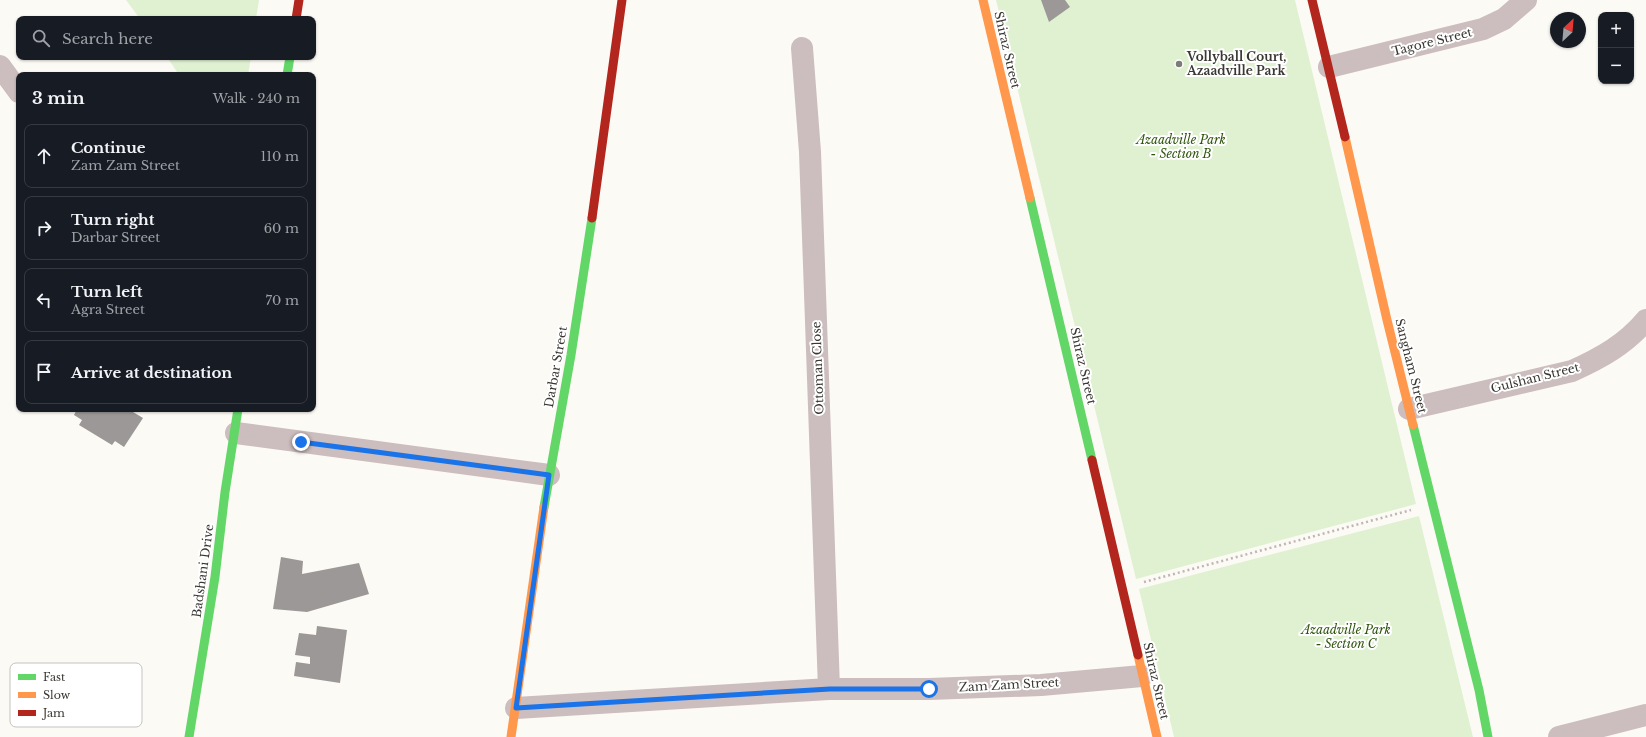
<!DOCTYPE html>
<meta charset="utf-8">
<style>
:root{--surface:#171b24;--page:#20242c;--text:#f1f3f6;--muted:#9ea1a6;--line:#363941}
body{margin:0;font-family:"Libre Baskerville",serif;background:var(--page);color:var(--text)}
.controls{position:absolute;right:12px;top:12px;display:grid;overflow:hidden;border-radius:8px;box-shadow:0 1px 3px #0004}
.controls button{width:36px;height:36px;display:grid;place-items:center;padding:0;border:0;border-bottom:1px solid var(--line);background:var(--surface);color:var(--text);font:20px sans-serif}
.compass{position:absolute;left:1550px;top:12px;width:36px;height:36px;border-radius:50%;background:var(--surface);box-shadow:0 1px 3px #0004;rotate:26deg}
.stop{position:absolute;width:12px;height:12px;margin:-9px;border:3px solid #1a73e8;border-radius:50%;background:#fff}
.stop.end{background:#1a73e8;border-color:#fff;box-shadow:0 1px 4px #0008}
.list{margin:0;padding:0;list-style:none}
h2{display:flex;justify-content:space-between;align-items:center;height:52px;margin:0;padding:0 16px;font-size:17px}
h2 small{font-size:13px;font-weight:400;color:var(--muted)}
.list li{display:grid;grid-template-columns:26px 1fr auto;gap:12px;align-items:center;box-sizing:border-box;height:64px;margin:0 8px 8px;padding:0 8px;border:1px solid var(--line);border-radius:8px}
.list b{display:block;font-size:15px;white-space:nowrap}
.list p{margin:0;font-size:13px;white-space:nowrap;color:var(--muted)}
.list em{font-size:13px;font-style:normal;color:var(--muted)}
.icon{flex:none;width:22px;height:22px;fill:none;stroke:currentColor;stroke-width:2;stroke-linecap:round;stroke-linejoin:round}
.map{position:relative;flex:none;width:1646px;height:737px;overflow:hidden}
.search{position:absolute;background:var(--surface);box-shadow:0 1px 3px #0004;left:16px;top:16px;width:300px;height:44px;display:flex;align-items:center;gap:10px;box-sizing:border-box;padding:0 14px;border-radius:8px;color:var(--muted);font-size:15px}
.panel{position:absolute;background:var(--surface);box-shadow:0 1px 3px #0004;left:16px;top:72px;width:300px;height:340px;border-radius:8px}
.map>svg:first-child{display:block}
.green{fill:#e0f1d2}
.building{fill:#9b9897}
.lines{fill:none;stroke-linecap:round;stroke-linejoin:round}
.path{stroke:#c0b5b5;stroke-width:2.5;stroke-dasharray:2 3;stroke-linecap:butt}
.street{stroke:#ccbdbe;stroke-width:22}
.fast{stroke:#63d668;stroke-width:9}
.slow{stroke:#ff974d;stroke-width:9}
.jam{stroke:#b3261e;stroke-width:9}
.route{stroke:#1a73e8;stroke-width:5}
.poi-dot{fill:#7d7b76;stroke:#fff;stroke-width:1.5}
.labels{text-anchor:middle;stroke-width:4;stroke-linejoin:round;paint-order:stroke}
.street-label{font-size:12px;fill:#393732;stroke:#fff}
.poi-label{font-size:12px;font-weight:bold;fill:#393732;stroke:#fff;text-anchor:start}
.park-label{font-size:12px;font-style:italic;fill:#2e540c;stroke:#fff}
.key{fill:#fff;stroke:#c4c3c2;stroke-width:1}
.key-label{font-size:11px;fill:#393732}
</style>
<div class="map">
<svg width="1646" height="737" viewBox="0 0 1646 737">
<rect width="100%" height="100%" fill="#fcfaf4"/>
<path class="green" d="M126 0H259L256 19H140Z
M996 0H1295L1416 504 1136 579Z
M167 57H251L248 75H194L177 72Z
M1419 516 1473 737H1174L1139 589Z"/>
<path class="building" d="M1041 0H1065L1070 7 1049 22Z
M77 409H128L143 418 124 447 115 441 112 445 79 425 82 420 74 415Z
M281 557 303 561 302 574 359 563 369 594 307 612 273 609Z
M317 626 347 630 340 683 294 676 296 662 310 664V657L295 655 299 633 316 635Z"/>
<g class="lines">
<path class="path" d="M1144 582 1411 510"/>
<path class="street" d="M802 48 810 152 829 689
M0 66 19 92
M1329 67 1483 29 1504 19 1526 0
M1409 409 1572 371C1601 358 1626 344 1646 320
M236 433 549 475
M516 708 829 689H929L1041 685 1142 676
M1559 737 1646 715"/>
<path class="fast" d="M287 75 290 57
M1030 198 1092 460
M1413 425 1479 690 1488 737
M544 507 571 355 592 218
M189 737 215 577 225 492 238 409"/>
<path class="slow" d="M983 0 1030 198
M1345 137 1387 320 1413 425
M1138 655 1157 737
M511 737 544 507"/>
<path class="jam" d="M1312 0 1345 137
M296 19 299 0
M592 218 622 0
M1092 460 1138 655"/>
</g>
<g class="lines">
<path class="route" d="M301 442 549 475 516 708 830 689H929"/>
</g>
<circle class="poi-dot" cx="1179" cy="64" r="4"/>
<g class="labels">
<g class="street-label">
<text transform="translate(1432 42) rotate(-14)" y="4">Tagore Street</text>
<text transform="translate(1007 50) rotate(77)" y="4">Shiraz Street</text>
<text transform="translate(1083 366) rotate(77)" y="4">Shiraz Street</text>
<text transform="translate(1411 366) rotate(76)" y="4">Sangham Street</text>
<text transform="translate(556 367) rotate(-80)" y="4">Darbar Street</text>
<text transform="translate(818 368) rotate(-92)" y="4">Ottoman Close</text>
<text transform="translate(1535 378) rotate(-14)" y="4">Gulshan Street</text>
<text transform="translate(203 571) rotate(-82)" y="4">Badshani Drive</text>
<text transform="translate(1156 681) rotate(77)" y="4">Shiraz Street</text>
<text transform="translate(1009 685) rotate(-3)" y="4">Zam Zam Street</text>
</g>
<g class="poi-label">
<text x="1187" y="61">Vollyball Court,<tspan x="1187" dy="14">Azaadville Park</tspan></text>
</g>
<g class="park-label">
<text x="1181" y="144">Azaadville Park<tspan x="1181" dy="14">- Section B</tspan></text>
<text x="1346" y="634">Azaadville Park<tspan x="1346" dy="14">- Section C</tspan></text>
</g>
</g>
<rect x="10" y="663" width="132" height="64" rx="6" class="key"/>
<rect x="18" y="674" width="18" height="6" fill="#63d668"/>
<rect x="18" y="692" width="18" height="6" fill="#ff974d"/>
<rect x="18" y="710" width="18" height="6" fill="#b3261e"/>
<g class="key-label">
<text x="43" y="681">Fast</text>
<text x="43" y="699">Slow</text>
<text x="43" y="717">Jam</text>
</g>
</svg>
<div class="controls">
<button>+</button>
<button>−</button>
</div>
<svg class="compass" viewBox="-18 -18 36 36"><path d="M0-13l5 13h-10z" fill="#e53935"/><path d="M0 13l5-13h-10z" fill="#9ea1a6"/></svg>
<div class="stop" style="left:929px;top:689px"></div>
<div class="stop end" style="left:301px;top:442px"></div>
<div class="search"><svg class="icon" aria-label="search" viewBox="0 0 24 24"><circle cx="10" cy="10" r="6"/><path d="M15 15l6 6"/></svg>Search here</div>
<section class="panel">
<h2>3 min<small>Walk · 240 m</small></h2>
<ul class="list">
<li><svg class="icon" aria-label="ahead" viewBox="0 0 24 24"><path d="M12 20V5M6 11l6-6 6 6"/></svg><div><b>Continue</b><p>Zam Zam Street</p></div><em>110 m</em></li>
<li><svg class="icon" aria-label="right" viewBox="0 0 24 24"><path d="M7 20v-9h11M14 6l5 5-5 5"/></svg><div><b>Turn right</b><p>Darbar Street</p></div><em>60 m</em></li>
<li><svg class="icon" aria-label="left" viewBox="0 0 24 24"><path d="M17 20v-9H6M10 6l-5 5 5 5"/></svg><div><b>Turn left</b><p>Agra Street</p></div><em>70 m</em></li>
<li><svg class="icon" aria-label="arrive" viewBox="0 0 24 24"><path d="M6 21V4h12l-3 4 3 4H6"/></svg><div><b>Arrive at destination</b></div></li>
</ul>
</section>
</div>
